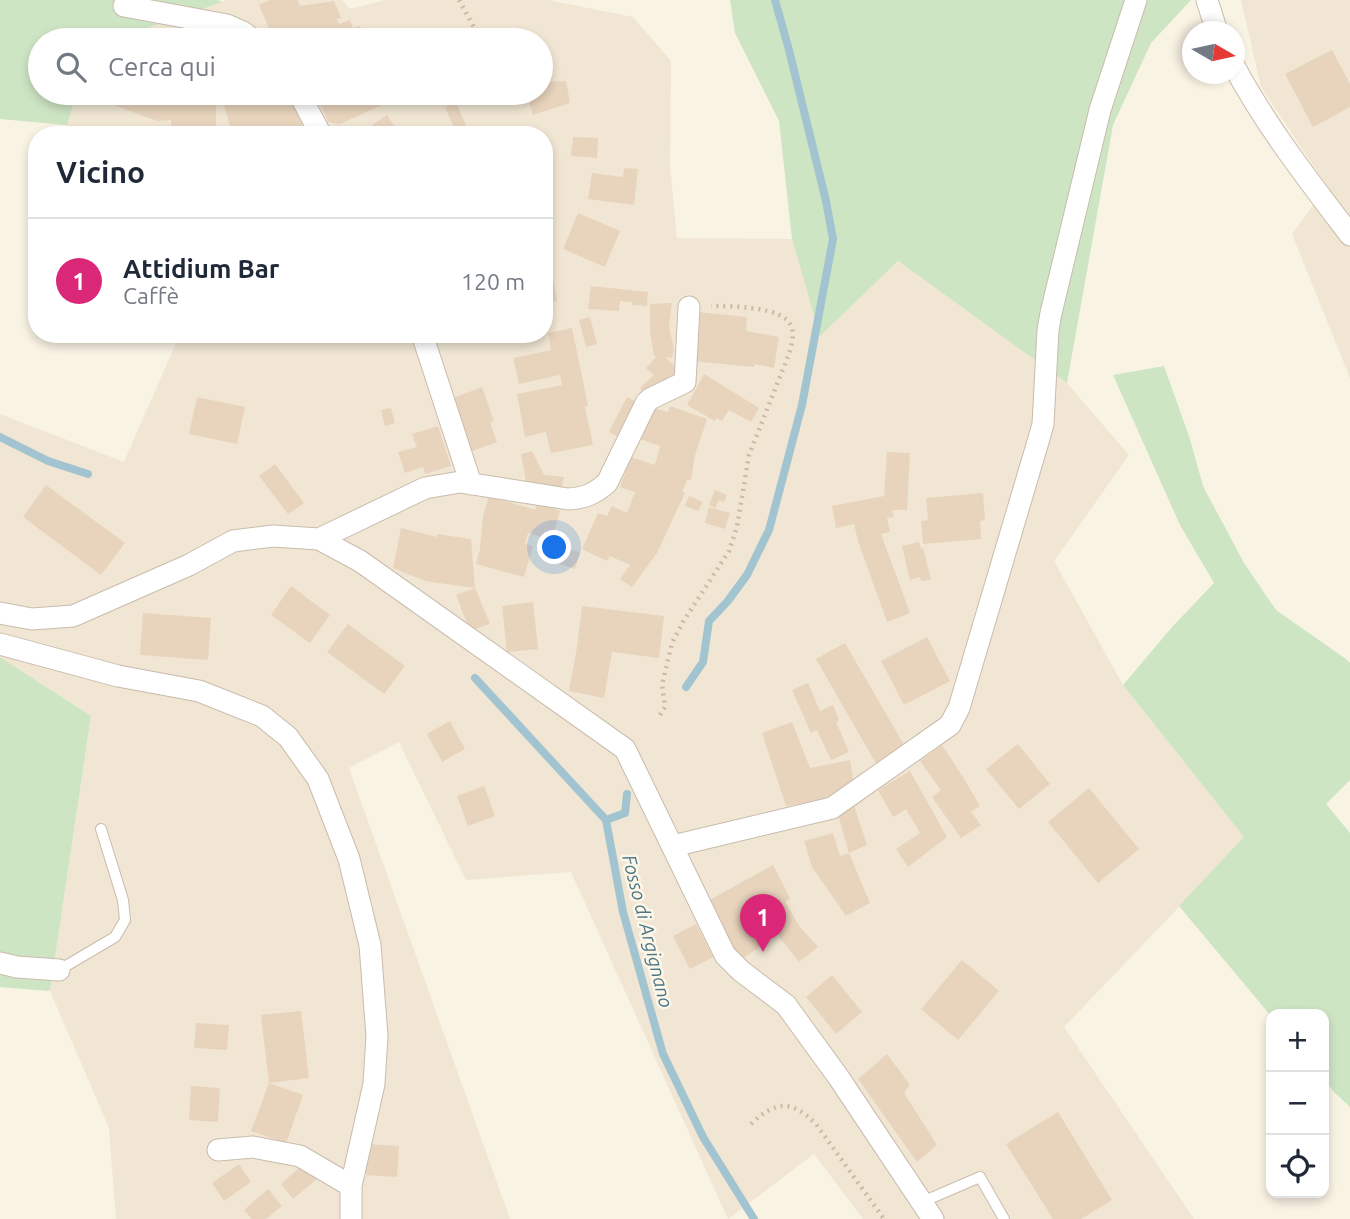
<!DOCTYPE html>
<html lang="it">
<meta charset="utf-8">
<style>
:root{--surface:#fff;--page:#f2f2f3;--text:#1f2937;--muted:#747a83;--line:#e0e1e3;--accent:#db2777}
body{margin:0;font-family:Ubuntu,sans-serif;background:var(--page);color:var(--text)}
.controls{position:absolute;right:21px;bottom:21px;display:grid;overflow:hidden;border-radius:14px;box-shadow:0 4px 10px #0003}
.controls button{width:63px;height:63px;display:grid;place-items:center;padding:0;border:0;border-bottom:2px solid var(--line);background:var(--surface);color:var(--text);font:35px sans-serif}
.compass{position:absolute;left:1182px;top:21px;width:63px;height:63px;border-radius:50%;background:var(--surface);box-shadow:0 4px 10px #0003;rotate:99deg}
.you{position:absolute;left:555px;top:548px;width:24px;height:24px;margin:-18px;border:5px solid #fff;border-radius:50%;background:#1a73e8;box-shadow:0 0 0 10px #1a73e833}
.badge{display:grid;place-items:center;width:46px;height:46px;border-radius:50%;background:var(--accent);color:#fff;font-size:23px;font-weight:700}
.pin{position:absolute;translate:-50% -58px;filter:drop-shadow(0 2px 4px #0008)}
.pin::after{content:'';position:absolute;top:37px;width:24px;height:21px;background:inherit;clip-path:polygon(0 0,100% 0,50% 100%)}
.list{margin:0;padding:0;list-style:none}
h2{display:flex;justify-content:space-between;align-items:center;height:91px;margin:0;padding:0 28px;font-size:30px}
h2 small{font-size:23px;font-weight:400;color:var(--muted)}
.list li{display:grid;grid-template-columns:46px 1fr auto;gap:21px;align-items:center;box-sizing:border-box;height:126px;padding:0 28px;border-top:2px solid var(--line)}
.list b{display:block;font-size:26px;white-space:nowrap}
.list p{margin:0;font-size:23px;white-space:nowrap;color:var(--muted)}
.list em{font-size:23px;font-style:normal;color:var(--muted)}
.icon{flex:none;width:38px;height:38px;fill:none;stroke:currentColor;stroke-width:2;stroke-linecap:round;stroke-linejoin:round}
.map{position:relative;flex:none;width:1350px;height:1219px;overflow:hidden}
.search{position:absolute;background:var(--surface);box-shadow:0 4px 10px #0003;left:28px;top:28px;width:525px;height:77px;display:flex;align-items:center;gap:18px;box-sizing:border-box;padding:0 24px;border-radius:38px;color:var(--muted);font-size:26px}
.panel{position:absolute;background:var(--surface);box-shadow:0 4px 10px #0003;left:28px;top:126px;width:525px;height:217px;border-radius:28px}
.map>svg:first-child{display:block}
.residential{fill:#f0e6d3}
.green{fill:#cee5c4}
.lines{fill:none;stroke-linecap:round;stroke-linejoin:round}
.stream{stroke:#a2c4d1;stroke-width:8}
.building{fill:#e8d4bd}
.service-casing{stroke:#c8bcac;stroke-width:12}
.minor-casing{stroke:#c8bcac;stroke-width:23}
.path{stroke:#d0b9a2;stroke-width:4.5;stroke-dasharray:2 5;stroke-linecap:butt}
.service{stroke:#fff;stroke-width:10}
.minor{stroke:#fff;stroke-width:21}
.labels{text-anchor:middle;stroke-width:5;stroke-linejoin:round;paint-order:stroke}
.water-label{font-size:19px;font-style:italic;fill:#4c7686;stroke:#fdf7e9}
</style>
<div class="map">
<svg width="1350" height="1219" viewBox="0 0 1350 1219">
<rect width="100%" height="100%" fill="#f9f3e4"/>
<path class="residential" d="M227 0H342L350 9 385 0H548L633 17 671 61 670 166 677 238 792 239 820 335 898 261 1067 383 1129 455 1054 561 1123 685 1245 838 1064 1027 1194 1219H863L814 1154 728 1219 571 872 466 880 399 742 349 768 510 1219H116L109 1128 50 991 91 716 0 657V414L124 462 180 334H544V135H72L67 125 77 93H541V40H113Z
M1241 0H1350V378L1292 234 1327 186 1261 87Z"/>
<path class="green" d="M0 0H218L222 2 113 40H40V93H77L67 125 0 119Z
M730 0H1191L1151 43 1113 125 1067 383 898 261 820 336 792 239 779 121 735 33Z
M1164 366 1190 439 1203 486 1244 563 1276 610 1346 659 1350 663V780L1326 804 1350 833V1107L1335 1093 1324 1080V1014H1271V1016L1179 906 1244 837 1123 685 1173 626 1214 583 1180 525 1113 375Z
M0 657 91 716 50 991 0 987Z"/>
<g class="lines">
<path class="stream" d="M0 437 48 461 88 474
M475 678 606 820 623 912 663 1054 703 1137 754 1219
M686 687 703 662 709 621 727 602 747 575 769 530 802 405 833 239 826 201 789 50 775 0
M606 820 625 813 627 794"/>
</g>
<path class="building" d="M270 0H298L300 6 334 1 341 18 337 19 339 24 350 20 353 28 360 26 361 29 363 28 368 40H313V39L309 40H274L259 5Z
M1332 50 1350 84V107L1313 127 1285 74Z
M545 73 548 82 566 81 570 103 533 115 526 93H541V75Z
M82 93H192V102L216 103V135H171V120L157 121Z
M220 93H283L287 101 294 99 305 135H233Z
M316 93H380L384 104 340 124 328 122Z
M456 102 467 128 469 127 473 135H457L445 107Z
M387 115 400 135H378L372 125Z
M573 137 598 138 597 158 571 156Z
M624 168 638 169 634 205 588 199 592 173 623 177Z
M578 213 620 231 605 267 563 249Z
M544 227 553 255 544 257Z
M550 262 557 301 544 303V263Z
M591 286 648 292 647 306 632 305V302L620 301 619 311 588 309Z
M672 303 669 327 674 348 672 358 665 357 680 371 666 386 648 397 640 388 654 375 646 368 657 356H654L650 331V304Z
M698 312 747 317 746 331 779 337 774 368 755 364 754 367 693 361Z
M590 317 597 344 586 347 579 320Z
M572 328 588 406 585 407 593 445 551 453 546 432 525 437 517 394 562 385 560 375 519 384 513 358 551 350 548 333Z
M704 374 759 408 751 422 729 410 722 421 716 418 715 421 687 405Z
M482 387 494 421 490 423 497 442 467 453 448 400Z
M197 397 245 407 237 444 189 434Z
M627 397 639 403 622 438 609 432Z
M670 406 707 419 695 455 691 480H687L682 492 685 493 657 553 632 587 620 579 630 565 610 556 607 561 582 549 598 513 607 516 612 506 627 513 635 492 620 487 631 457 655 465 660 446 637 438 650 407 668 412Z
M391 408 395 423 385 426 381 410Z
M438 426 451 466 425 474 423 467 405 473 398 452 417 447 412 434Z
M532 451 544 475 564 477 561 490 527 487 521 454Z
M887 452 910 453 907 510H892L894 517 887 518 890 532 881 534 910 613 887 622 858 541 854 524 836 528 832 506 884 496Z
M275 464 304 503 288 514 259 476Z
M46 485 125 543 101 575 23 517Z
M715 490 727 495 724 502 719 500 715 508 709 505Z
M983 493 985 520 980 521 981 539 923 544 921 521 928 520 926 498Z
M489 496 535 510 537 504 560 511 552 540 528 533 525 544 533 546 524 577 476 564 480 549 483 516Z
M689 496 703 502 698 511 685 506Z
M709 507 730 513 725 529 705 523Z
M401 528 437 537V534L471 539 475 588 425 581 393 568Z
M919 542 921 549 923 548 931 580 922 581 919 577 910 580 902 546Z
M557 546 580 552 575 569 553 562Z
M291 586 330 615 310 643 271 615Z
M475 588 490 624 470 631 456 595Z
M533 602 538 649 507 652 502 606Z
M582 606 664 616 659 658 612 652 604 698 569 691 577 647Z
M143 613 211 618 208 660 140 655Z
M348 624 405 666 384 694 327 652Z
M927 637 950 681 904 705 881 661Z
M845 643 907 750 878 767 816 659Z
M808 683 820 711 833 705 839 720 836 722 849 752 831 760 817 730 811 733 792 690Z
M450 721 465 749 442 762 427 734Z
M792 722 810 768 850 760 854 783 820 800 786 806 762 733Z
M1018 744 1050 784 1019 809 986 769Z
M942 745 963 777 980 806 971 812 981 825 961 838 932 797 941 790 920 761Z
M910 771 947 837 908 867 896 849 920 833 906 809 893 817 878 790Z
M484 786 495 816 468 826 457 796Z
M1089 788 1139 849 1098 883 1048 822Z
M854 805 867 845 849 853 837 811Z
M833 833 840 856 849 853 870 903 846 916 812 867 804 841Z
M773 865 790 898 785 902 800 927 818 947 799 962 768 923 757 933 763 944 741 960 708 901Z
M696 924 713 957 690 969 673 936Z
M962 960 999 991 958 1040 921 1009Z
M832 975 862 1012 836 1034 806 997Z
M301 1011 309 1078 269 1083 303 1095 286 1143 251 1131 269 1083 261 1015Z
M196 1023 229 1025 227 1050 194 1048Z
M887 1054 910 1085 904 1093 937 1145 917 1162 858 1079Z
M191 1086 220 1088 218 1122 189 1120Z
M1058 1112 1112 1200 1081 1219H1053L1006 1144Z
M369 1144 399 1146 397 1177 366 1175Z
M239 1164 251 1182 224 1201 212 1183Z
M301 1166 320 1176 293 1199 281 1184Z
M268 1189 282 1206 266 1219H252L244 1210Z"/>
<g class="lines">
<defs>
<path id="service" d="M59 970 115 937 125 920 123 900 101 829
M922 1202 980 1177 1004 1219"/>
<path id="minor" d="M1207 0 1217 32
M124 6 227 25 243 32 253 40
M1234 66C1266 126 1309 181 1350 235
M299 93 321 135
M422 334 471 484
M319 539 425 488 460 482 568 499C585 498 594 494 607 483L646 403 650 399 685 382 689 307
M0 613 32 619 73 616 189 565 233 541 273 536 319 539 360 561 625 749 725 955 741 971 786 1005 839 1078 933 1219
M0 644 118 676 199 691 262 716 288 737 318 779 349 859 370 945 377 1036 374 1084 351 1186V1219
M673 846 832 808 950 725 959 708 1040 435 1043 424 1048 330 1051 313 1100 110 1136 0
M0 963 17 967 59 970
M218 1150 253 1147 300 1156 351 1186"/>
</defs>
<use href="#service" class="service-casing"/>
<use href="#minor" class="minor-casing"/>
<path class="path" d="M459 0 481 40
M660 715 665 707 662 685 672 643 683 622 729 551 737 527 749 455 789 354C791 346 795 335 791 326 784 306 729 306 711 306
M751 1124C776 1100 792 1100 816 1124L884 1219"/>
<use href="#service" class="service"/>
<use href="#minor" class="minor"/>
</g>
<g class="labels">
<g class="water-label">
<text transform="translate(648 931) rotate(76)" y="7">Fosso di Argignano</text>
</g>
</g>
</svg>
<div class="controls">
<button>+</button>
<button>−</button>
<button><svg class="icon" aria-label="locate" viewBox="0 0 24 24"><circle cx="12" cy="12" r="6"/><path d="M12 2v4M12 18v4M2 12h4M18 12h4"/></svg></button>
</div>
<svg class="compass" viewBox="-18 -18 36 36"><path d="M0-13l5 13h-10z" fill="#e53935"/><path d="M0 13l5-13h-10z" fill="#747a83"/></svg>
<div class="you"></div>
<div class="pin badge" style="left:763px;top:952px">1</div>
<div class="search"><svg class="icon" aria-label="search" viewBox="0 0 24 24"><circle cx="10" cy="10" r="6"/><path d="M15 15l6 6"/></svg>Cerca qui</div>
<section class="panel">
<h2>Vicino<small></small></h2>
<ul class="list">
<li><span class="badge">1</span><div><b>Attidium Bar</b><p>Caffè</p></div><em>120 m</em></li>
</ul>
</section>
</div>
